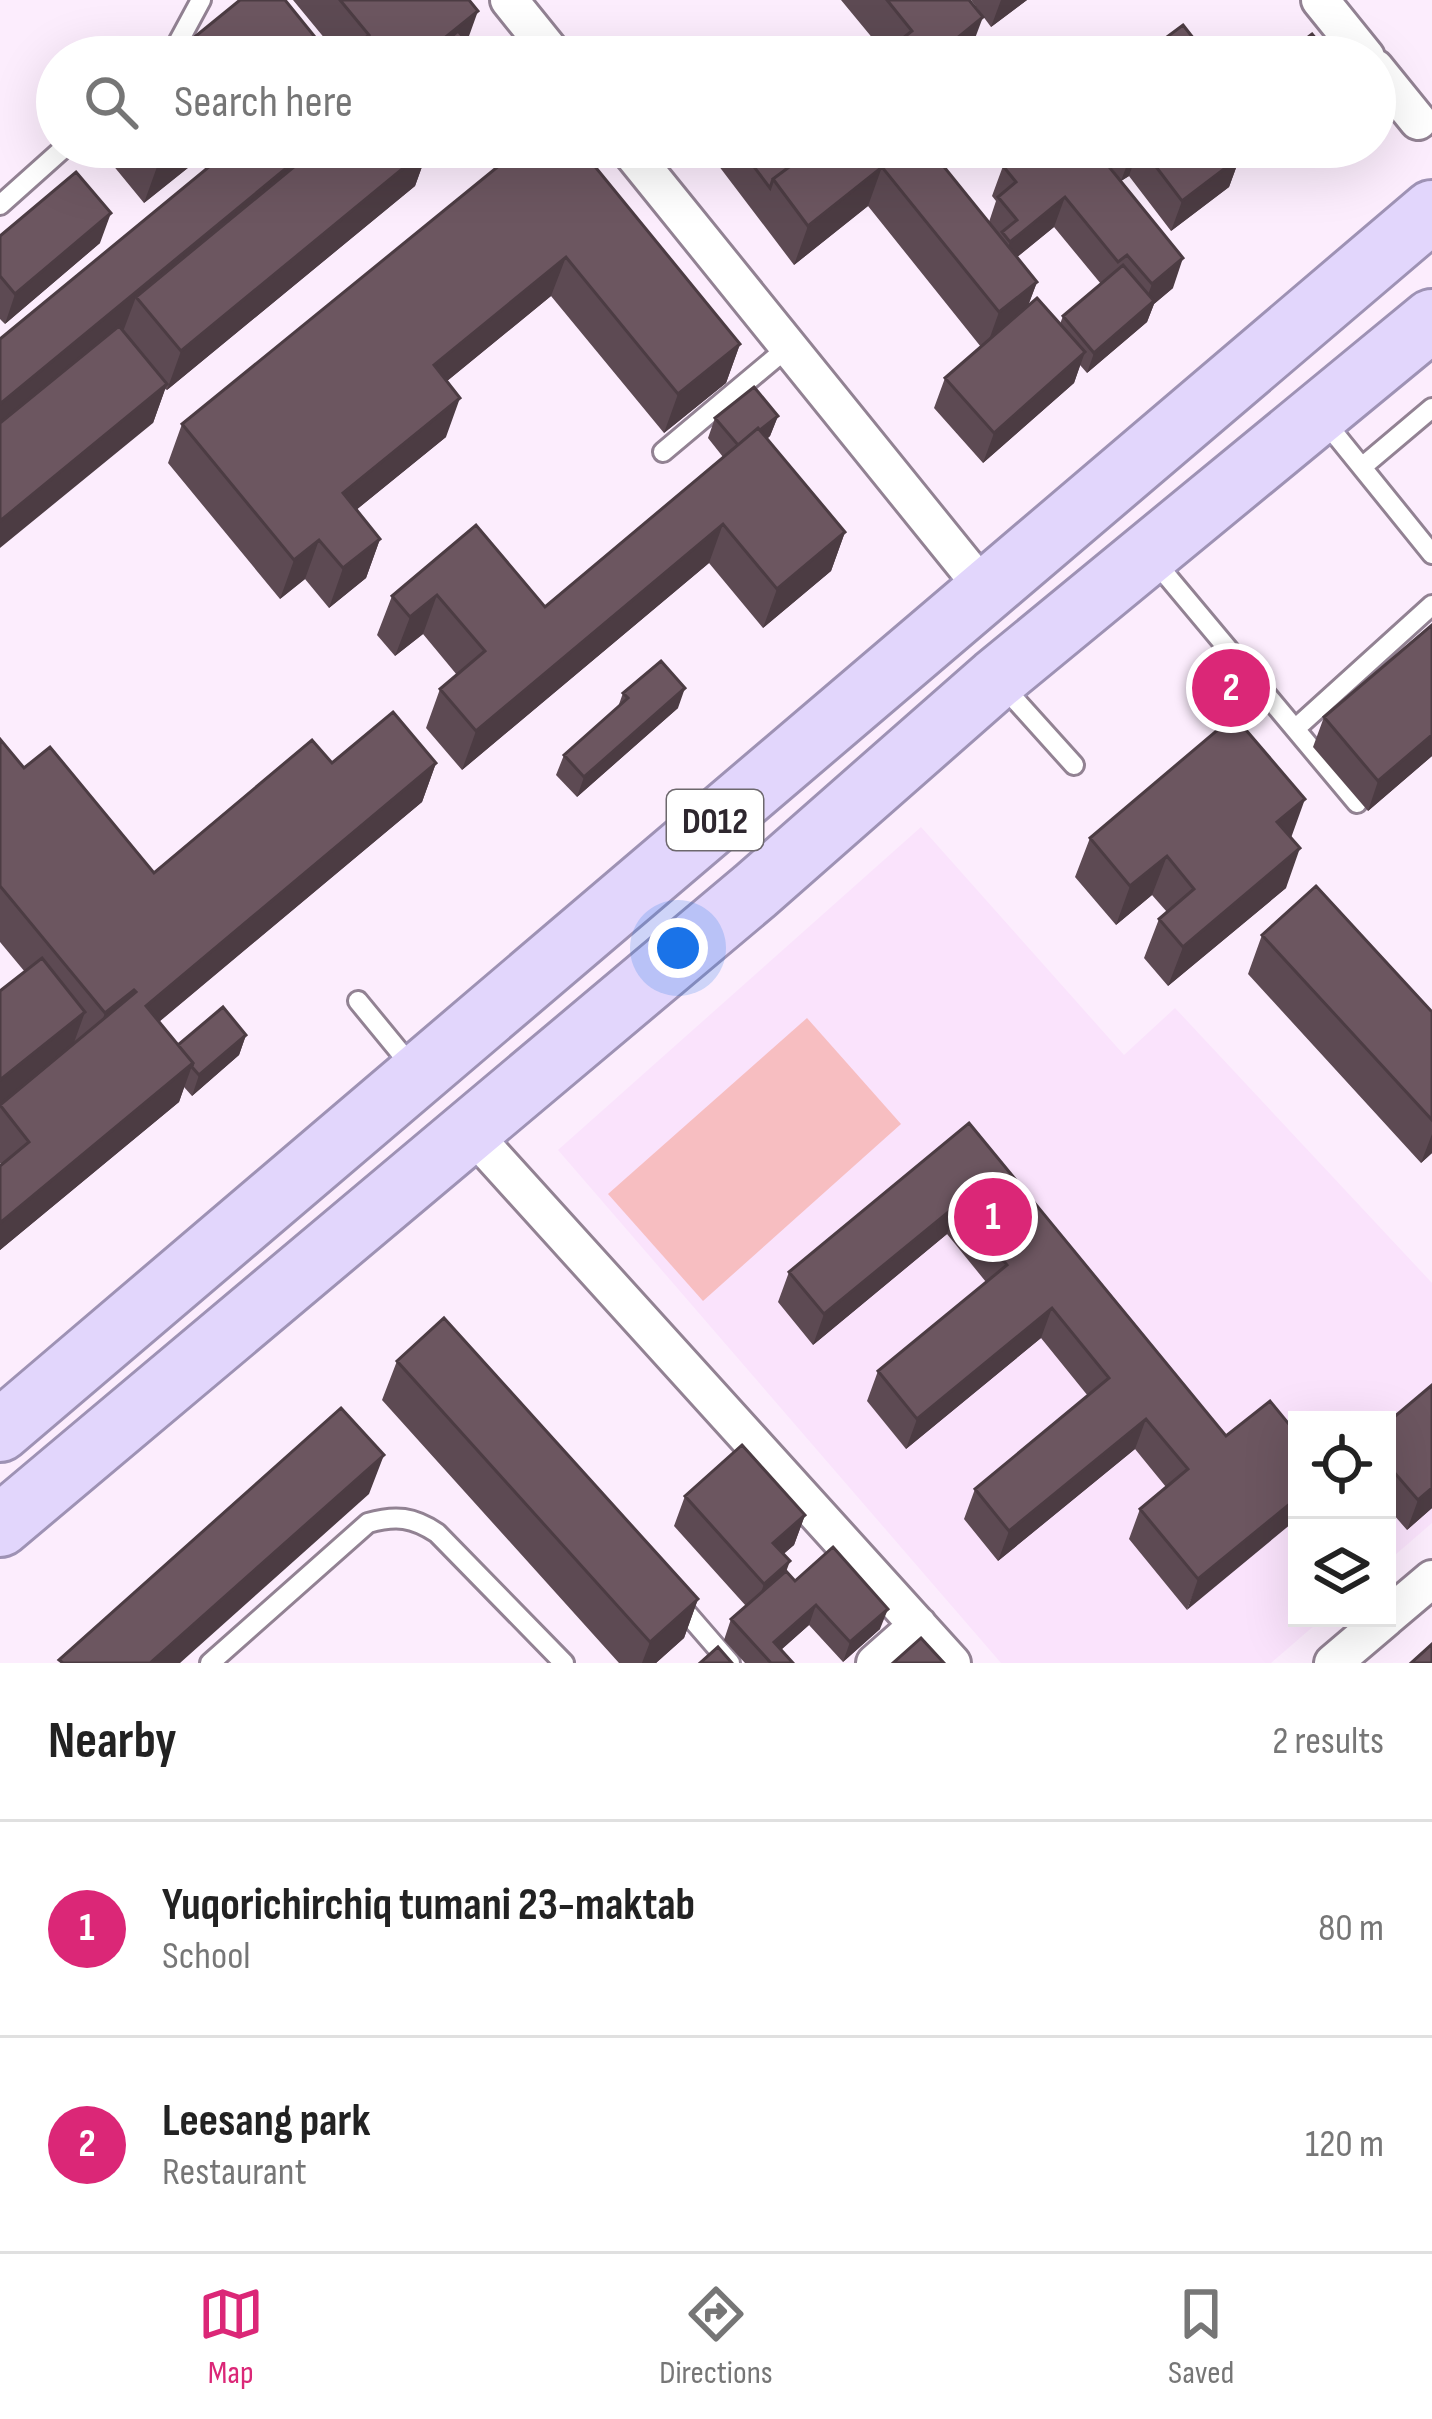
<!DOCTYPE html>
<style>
:root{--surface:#fff;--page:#f2f2f2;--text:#222;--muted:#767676;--line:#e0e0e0;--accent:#db2777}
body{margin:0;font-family:"Sofia Sans Condensed",sans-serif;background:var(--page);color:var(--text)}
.controls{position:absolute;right:36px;bottom:36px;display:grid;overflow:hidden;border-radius:0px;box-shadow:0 12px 48px #0002}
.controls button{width:108px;height:108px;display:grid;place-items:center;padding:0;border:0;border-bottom:3px solid var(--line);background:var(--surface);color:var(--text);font:60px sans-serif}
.you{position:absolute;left:678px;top:948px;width:42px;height:42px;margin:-30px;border:9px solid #fff;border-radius:50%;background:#1a73e8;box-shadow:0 0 0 18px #1a73e833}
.badge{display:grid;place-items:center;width:78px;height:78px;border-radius:50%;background:var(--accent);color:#fff;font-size:39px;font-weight:700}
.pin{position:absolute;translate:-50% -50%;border:6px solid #fff;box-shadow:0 3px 12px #0006}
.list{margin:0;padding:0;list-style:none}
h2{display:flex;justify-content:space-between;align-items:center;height:156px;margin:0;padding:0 48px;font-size:51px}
h2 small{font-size:39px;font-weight:400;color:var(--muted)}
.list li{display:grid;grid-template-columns:78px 1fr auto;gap:36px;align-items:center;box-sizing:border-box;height:216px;padding:0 48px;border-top:3px solid var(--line)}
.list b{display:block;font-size:45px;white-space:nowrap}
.list p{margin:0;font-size:39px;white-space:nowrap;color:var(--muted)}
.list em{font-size:39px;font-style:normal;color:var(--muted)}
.icon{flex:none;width:66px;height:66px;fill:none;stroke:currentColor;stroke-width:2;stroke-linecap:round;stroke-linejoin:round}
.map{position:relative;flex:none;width:1432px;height:1663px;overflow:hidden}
.search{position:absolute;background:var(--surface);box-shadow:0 12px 48px #0002;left:36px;right:36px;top:36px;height:132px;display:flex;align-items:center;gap:30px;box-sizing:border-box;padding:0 42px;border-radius:66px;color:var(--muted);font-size:45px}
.sheet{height:588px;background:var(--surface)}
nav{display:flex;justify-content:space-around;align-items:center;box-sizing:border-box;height:168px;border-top:3px solid var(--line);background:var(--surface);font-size:33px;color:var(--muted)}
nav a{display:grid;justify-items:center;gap:6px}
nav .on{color:var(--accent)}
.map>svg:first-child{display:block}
.built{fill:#fae3fc}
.green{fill:#f7bec1}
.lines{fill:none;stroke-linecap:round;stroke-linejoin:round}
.service-casing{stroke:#928293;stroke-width:24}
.minor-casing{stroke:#928293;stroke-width:42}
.trunk-casing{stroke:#9e92b4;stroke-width:66}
.service{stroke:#fff;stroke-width:18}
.minor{stroke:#fff;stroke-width:36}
.trunk{stroke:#e2d6fc;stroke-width:60}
.wall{fill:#5d4a53;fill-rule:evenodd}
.shaded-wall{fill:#4c3c43}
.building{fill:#6c5660;stroke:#4c3c43;stroke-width:3}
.labels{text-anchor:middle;stroke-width:12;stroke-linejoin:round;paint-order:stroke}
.shield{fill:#fff;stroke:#6d686d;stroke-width:3}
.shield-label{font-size:36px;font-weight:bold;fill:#2e272f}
</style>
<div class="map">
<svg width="1432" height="1663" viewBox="0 0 1432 1663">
<rect width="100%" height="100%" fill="#fcedfd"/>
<path class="built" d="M921 827 1124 1055 1175 1008 1432 1283V1523L1387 1562V1420H1297V1618H1323L1271 1663H1001L558 1150Z"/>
<path class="green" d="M807 1018 901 1124 703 1301 608 1194Z"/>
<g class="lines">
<defs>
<path id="service" d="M166 57 174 50 201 0
M0 205 65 147
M1322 418 1432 554
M663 452 787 348
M1362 467 1432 408
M1152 558 1357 803
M1001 684 1074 765
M1295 729 1432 605
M358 1001 413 1068
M678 1603 730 1663
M210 1663 368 1523C396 1515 413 1517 437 1533L564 1663"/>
<path id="minor" d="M509 0 555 57
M1320 0 1366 57
M1375 68 1418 121
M627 147 985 590
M469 1130 952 1663
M1387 1617 1432 1579
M875 1663 918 1625
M1333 1663 1386 1618"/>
<path id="trunk" d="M0 1431 1432 211
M0 1526 755 891 996 679 1432 320"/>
</defs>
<use href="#service" class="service-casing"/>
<use href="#minor" class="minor-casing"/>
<use href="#trunk" class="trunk-casing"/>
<use href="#service" class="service"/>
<use href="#minor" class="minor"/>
<use href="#trunk" class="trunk"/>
</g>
<path class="wall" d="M293 0H469L467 41 480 57H340Z
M841 0H969L968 57H865L879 46Z
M971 0H1027L991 27Z
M98 147H214L144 203Z
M233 147H431L428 150 415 186 167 390 165 389 153 423 0 339Z
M522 147 740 344 726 383 664 433 551 296 447 381 446 437 356 510 380 539 366 578 329 608 305 579 280 599 168 463 182 424Z
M716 147H928L989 222 996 201 992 196 1003 166 1017 154 1020 147H1093L1173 288 1154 304 1147 322 1087 373 1080 365 1074 383 983 463 934 408 945 378 981 347 868 206 794 265 712 157ZM1054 227 1101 284 1063 316 1060 324 1028 306 1037 282 1017 257Z
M1099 147H1232L1240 157 1229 187 1171 231 1129 176 1121 181 1098 150Z
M0 236 100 243 5 324 0 319Z
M778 416 770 436 767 439 845 532 831 571 763 628 709 563 462 770 426 728 440 689 457 675 423 634 395 656 377 635 392 596 476 525 545 607 723 457 708 438 715 418Z
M1432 625V756L1368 811 1313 747 1324 717Z
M623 693 678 708 577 797 556 775 564 755 618 707Z
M0 739 24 768 154 873 332 763H436L422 802 159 1022 178 1045 246 1035 239 1055 192 1096 184 1087 179 1102 0 1250V1166L2 1165 0 1163V991L25 972 0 942Z
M1090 838H1291L1286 888 1168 986 1144 958 1159 919 1167 912 1152 895 1116 925 1075 877Z
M1262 935 1432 1012V1153L1421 1163 1248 974Z
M969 1123 1226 1436 1270 1401 1187 1610 1129 1539 1140 1509 1166 1487 1135 1449 998 1561 964 1519 975 1489 1088 1396 1041 1338 906 1449 867 1401 878 1371 986 1282 947 1234 813 1345 778 1302 789 1272Z
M397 1361 698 1599 684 1638 656 1663H619L382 1400Z
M1387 1423 1432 1508 1407 1530 1387 1507Z
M685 1496 805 1515 794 1545 783 1554 786 1571 795 1581 880 1629 843 1662 809 1625 781 1650 793 1663H745L724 1640 731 1619 746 1606 674 1526Z"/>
<path class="shaded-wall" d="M1001 0H1027L991 27Z
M478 11 464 50 455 57H421Z
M983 17 968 57H934Z
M315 37 308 57H291Z
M180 147H214L144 203 158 164Z
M312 147H345L136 297 124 329 0 432V404Z
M412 147H431L428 150 415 186 167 390 181 351Z
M1138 147H1139L1129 176 1121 181 1132 151Z
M1240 157 1229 187 1171 231 1182 201Z
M882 167 868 206 794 265 808 226Z
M1065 197 1054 227 999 272 1010 242Z
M111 213 100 243 5 324 15 294Z
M566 257 551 296 419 404 434 365Z
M1183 258 1173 288 1154 304 1147 322 1087 373 1094 353 1141 313 1152 284Z
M1037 282 1022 321 985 351 999 312Z
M740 344 726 383 664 433 678 394Z
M1085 352 1074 383 983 463 994 433Z
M167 384 153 423 0 548V521Z
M460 398 446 437 329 532 343 493Z
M778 416 770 436 731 467 739 447Z
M723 524 709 563 462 770 476 731Z
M845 532 831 571 763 628 777 589Z
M380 539 366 578 329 608 343 568Z
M319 540 305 579 280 599 294 560Z
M437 595 423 634 395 656 410 617Z
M685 688 678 708 577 797 584 777Z
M1432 735V756L1368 811 1378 781Z
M436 763 422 802 131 1045 146 1006Z
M1305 799 1291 838 1277 822Z
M1300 848 1286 888 1168 986 1183 947Z
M1167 856 1152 895 1116 925 1130 886Z
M134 990 120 1029 91 1052 105 1013Z
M85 1012 71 1051 0 1107V1080Z
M246 1035 239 1055 192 1096 199 1075Z
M193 1063 179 1102 0 1250V1223Z
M1432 1134V1153L1421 1163Z
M958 1204 947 1234 813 1345 824 1314Z
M1052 1308 1041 1338 906 1449 917 1419Z
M1146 1419 1135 1449 998 1561 1009 1531Z
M384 1455 369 1494 180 1663H150Z
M1432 1488V1508L1407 1530 1418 1500Z
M1297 1498V1519L1187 1610 1198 1579Z
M805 1515 794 1545 762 1573 773 1543Z
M790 1561 779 1591 753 1614 764 1584Z
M698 1599 684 1638 656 1663H642L650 1642Z
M816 1605 809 1625 767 1662 774 1642Z
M888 1609 880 1629 843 1662 850 1642Z"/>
<path class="building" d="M240 0H285L315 37 291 57H170Z
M340 0H469L478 11 421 57H342L369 35Z
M887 0H969L983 17 934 57H909L898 42 912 31Z
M1183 25 1208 57H1140Z
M458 31 480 57H427Z
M1312 34 1331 57H1282Z
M886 41 899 57H865Z
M144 147H180L158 164Z
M233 147H312L0 404V339Z
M318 147H429L181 351 136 297Z
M522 147H579L740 344 678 394 566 257 434 365 460 398 343 493 380 539 343 568 319 540 294 560 182 424Z
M739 147H816L773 179 770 188Z
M816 147H928L1037 282 999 312 882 167 808 226 773 179Z
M1027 147H1093L1183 258 1152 284 1127 255 1118 262 1065 197 1010 242 1002 232 1017 220 998 197 1016 182 1003 166Z
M1141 147H1232L1240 157 1182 201Z
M76 172 111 213 15 294 0 276V236Z
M1123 265 1154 301 1094 353 1063 316Z
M1037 298 1085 352 994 433 945 378Z
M119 326 167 384 0 521V423Z
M754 387 778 416 760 430 758 428 738 445 715 418Z
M758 428 845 532 777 589 723 524 476 731 440 689 485 651 437 595 410 617 392 596 476 525 545 607Z
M1432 625V735L1378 781 1324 717Z
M661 661 685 688 584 777 564 755 628 698 623 693Z
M393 712 436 763 146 1006 193 1063 0 1223V1166L29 1142 0 1105 136 992 134 990 105 1013 0 886V739L24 768 50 747 154 873 312 740 332 763Z
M1234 716 1305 799 1277 822 1300 848 1183 947 1159 919 1194 889 1167 856 1130 886 1090 838Z
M1316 886 1432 1012V1120L1262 935Z
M42 958 85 1012 0 1080V991Z
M223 1007 246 1035 199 1075 192 1067 193 1063 178 1045Z
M969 1123 1226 1436 1270 1401 1297 1434V1498L1198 1579 1140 1509 1188 1469 1146 1419 1009 1531 975 1489 1109 1378 1052 1308 917 1419 878 1371 1007 1265 958 1204 824 1314 789 1272Z
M444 1318 698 1599 650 1642 397 1361Z
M1432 1385V1488L1418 1500 1387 1464V1423Z
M341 1408 384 1455 150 1663H63L59 1660Z
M742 1445 805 1515 773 1543 790 1561 764 1584 685 1496Z
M833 1547 888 1609 850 1642 816 1605 774 1642 793 1663H771L731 1619 786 1571 795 1581Z
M921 1638 944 1663H893Z
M1432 1644V1663H1411Z
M718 1647 732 1663H700Z"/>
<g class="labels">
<rect class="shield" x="667" y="790" width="96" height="60" rx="9"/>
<g class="shield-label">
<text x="715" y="833">D012</text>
</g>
</g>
</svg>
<div class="controls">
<button><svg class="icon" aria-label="locate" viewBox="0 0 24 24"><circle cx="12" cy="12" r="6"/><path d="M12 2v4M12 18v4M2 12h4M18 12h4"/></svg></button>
<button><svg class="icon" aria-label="layers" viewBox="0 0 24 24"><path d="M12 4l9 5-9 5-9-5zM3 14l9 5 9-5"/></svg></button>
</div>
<div class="you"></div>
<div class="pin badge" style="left:993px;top:1217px">1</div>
<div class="pin badge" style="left:1231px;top:688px">2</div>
<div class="search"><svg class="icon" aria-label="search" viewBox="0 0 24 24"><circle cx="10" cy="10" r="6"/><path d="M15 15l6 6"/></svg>Search here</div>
</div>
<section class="sheet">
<h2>Nearby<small>2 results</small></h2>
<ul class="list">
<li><span class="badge">1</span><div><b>Yuqorichirchiq tumani 23-maktab</b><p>School</p></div><em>80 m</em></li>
<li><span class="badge">2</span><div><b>Leesang park</b><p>Restaurant</p></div><em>120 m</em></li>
</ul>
</section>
<nav>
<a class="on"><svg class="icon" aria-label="map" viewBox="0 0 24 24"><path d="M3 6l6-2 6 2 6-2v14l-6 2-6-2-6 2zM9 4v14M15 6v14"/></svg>Map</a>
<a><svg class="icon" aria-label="directions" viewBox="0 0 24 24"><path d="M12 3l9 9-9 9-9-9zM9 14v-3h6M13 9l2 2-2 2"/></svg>Directions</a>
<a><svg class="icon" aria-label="saved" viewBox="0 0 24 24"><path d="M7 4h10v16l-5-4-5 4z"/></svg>Saved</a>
</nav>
